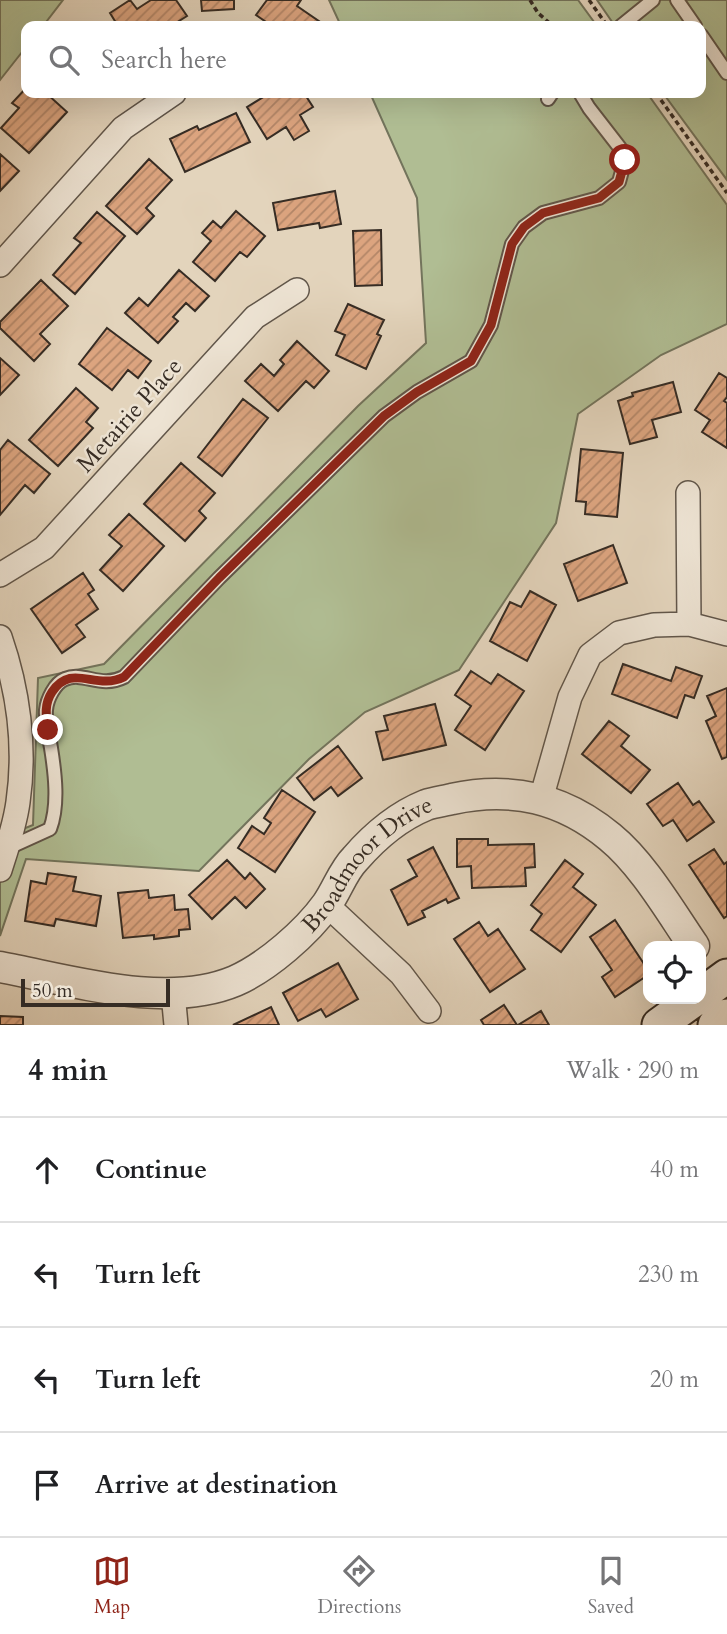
<!DOCTYPE html>
<meta charset="utf-8">
<style>
:root{--surface:#fff;--page:#f2f2f2;--text:#202124;--muted:#757577;--line:#e0e0e0;--accent:#8f2418}
body{margin:0;font-family:Cardo,serif;background:var(--page);color:var(--text)}
.controls{position:absolute;right:21px;bottom:21px;display:grid;overflow:hidden;border-radius:14px;box-shadow:0 7px 28px #0002}
.controls button{width:63px;height:63px;display:grid;place-items:center;padding:0;border:0;border-bottom:2px solid var(--line);background:var(--surface);color:var(--text);font:35px sans-serif}
.scale{position:absolute;left:21px;bottom:18px;width:149px;box-sizing:border-box;padding-left:7px;border:4px solid #362c24;border-top:0;font-size:19px;line-height:24px;white-space:nowrap;color:#362c24;-webkit-text-stroke:5px #ede3d3;paint-order:stroke}
.stop{position:absolute;width:21px;height:21px;margin:-16px;border:5px solid #8f2418;border-radius:50%;background:#fff}
.stop.end{background:#8f2418;border-color:#fff;box-shadow:0 2px 7px #0008}
.list{margin:0;padding:0;list-style:none}
h2{display:flex;justify-content:space-between;align-items:center;height:91px;margin:0;padding:0 28px;font-size:30px}
h2 small{font-size:23px;font-weight:400;color:var(--muted)}
.list li{display:grid;grid-template-columns:46px 1fr auto;gap:21px;align-items:center;box-sizing:border-box;height:105px;padding:0 28px;border-top:2px solid var(--line)}
.list b{display:block;font-size:26px;white-space:nowrap}
.list em{font-size:23px;font-style:normal;color:var(--muted)}
.icon{flex:none;width:38px;height:38px;fill:none;stroke:currentColor;stroke-width:2;stroke-linecap:round;stroke-linejoin:round}
.map{position:relative;flex:none;width:727px;height:1025px;overflow:hidden}
.search{position:absolute;background:var(--surface);box-shadow:0 7px 28px #0002;left:21px;right:21px;top:21px;height:77px;display:flex;align-items:center;gap:18px;box-sizing:border-box;padding:0 24px;border-radius:14px;color:var(--muted);font-size:26px}
.sheet{height:511px;background:var(--surface)}
nav{display:flex;justify-content:space-around;align-items:center;box-sizing:border-box;height:98px;border-top:2px solid var(--line);background:var(--surface);font-size:19px;color:var(--muted)}
nav a{display:grid;justify-items:center;gap:4px}
nav .on{color:var(--accent)}
.map>svg:first-child{display:block}
.green{fill:#b0bd93;stroke:#73745c;stroke-width:2}
.building{fill:url(#building-hatch);stroke:#362c24;stroke-width:2}
.lines{fill:none;stroke-linecap:round;stroke-linejoin:round}
.service-casing{stroke:#61564a;stroke-width:16}
.minor-casing{stroke:#61564a;stroke-width:26}
.tertiary-casing{stroke:#61564a;stroke-width:33}
.secondary-casing{stroke:#362c24;stroke-width:37}
.path{stroke:#362c24;stroke-width:3.5;stroke-dasharray:5 3.5;stroke-linecap:butt}
.service{stroke:#ede3d3;stroke-width:12}
.minor{stroke:#ede3d3;stroke-width:23}
.tertiary{stroke:#ede3d3;stroke-width:30}
.secondary{stroke:#ede3d3;stroke-width:33}
.route{stroke:#8f2418;stroke-width:9}
.labels{text-anchor:middle;stroke-width:5;stroke-linejoin:round;paint-order:stroke}
.street-label{font-size:24px;fill:#362c24;stroke:#ede3d3}
</style>
<div class="map">
<svg width="727" height="1025" viewBox="0 0 727 1025">
<defs>
<pattern id="building-hatch" width="6" height="6" patternUnits="userSpaceOnUse" patternTransform="scale(1.75)"><rect width="6" height="6" fill="#dca47f"/><path d="M-1 1l2-2M0 6l6-6M5 7l2-2" fill="none" stroke="#b38668"/></pattern>
</defs>
<rect width="100%" height="100%" fill="#e3d4bc"/>
<filter id="stains"><feTurbulence type="fractalNoise" baseFrequency=".00286" numOctaves="4"/><feColorMatrix values="0 0 0 0 .2 0 0 0 0 .09 0 0 0 0 .02 0 0 0 .5 -.17"/></filter>
<radialGradient id="worn" r=".72"><stop offset=".6" stop-color="#630" stop-opacity="0"/><stop offset="1" stop-color="#630" stop-opacity=".3"/></radialGradient>
<path class="green" d="M0 0H63L43 26H26V47L0 80Z
M329 0H578L597 26H341Z
M597 0H727V180L663 93H701V26H615Z
M370 93H647L727 205V324L661 355 578 414 556 523 459 670 365 712 309 759 199 871 26 859 0 936V838L33 825 38 678 104 664 358 406 426 343 417 198Z"/>
<path class="building" d="M130 0 137 9 151 0H176L187 16 171 26H118L110 13Z
M201 0H234V9L202 11Z
M267 0H301L297 6 323 24 321 26H272L256 15Z
M26 88V93H46L67 112 29 153 1 128 19 108 12 103Z
M270 93H304L313 107 300 115 309 131 294 140 286 127 267 139 247 107Z
M236 113 250 142 185 172 170 139 197 126 199 130Z
M0 154 19 171 0 191Z
M149 159 172 180 146 208 154 216 137 234 106 206Z
M335 191 341 224 320 228 319 223 278 230 273 203Z
M236 211 265 236 247 257 240 252 215 281 193 262 211 241 202 233 213 221 221 228Z
M97 212 125 236 75 294 53 275 81 243 74 238Z
M381 230 382 285 355 286 353 231Z
M179 270 209 296 195 311 186 303 173 317 178 321 158 343 125 313 139 298 148 306Z
M41 280 68 306 40 334 50 344 34 361 0 328V322Z
M348 304 384 320 377 334 381 336 366 369 336 355 345 335 335 331Z
M107 328 151 361 138 378 128 370 112 390 79 364Z
M297 341 329 371 314 388 306 381 278 411 245 381 261 364 274 376 284 364 280 360Z
M0 358 19 375 0 395Z
M719 373 727 378V397L724 401 727 403V448L702 432 710 420 695 410Z
M673 382 681 412 652 420 657 437 630 444 618 401 633 396 632 393Z
M76 388 98 408 86 422 93 428 58 466 29 440Z
M243 399 268 418 222 476 198 457Z
M8 440 50 474 34 493 25 485 0 515V450Z
M581 449 623 453 617 517 585 514 586 502 576 501Z
M181 463 215 493 199 511 206 518 185 541 144 504Z
M129 514 164 546 123 591 100 570 122 546 109 535Z
M613 545 627 583 578 601 564 564Z
M83 573 94 590 88 594 98 609 76 625 85 637 62 653 31 609Z
M530 591 556 605 527 661 490 641 510 602 521 607Z
M623 664 671 681 676 667 702 676 694 698 685 695 677 718 612 694Z
M471 671 491 684 498 674 524 691 485 750 455 730 471 706 455 695Z
M727 688V757L722 759 706 721 716 716 707 696Z
M435 704 446 745 383 760 376 732 388 730 384 716Z
M609 721 629 736 621 746 650 770 631 793 582 754Z
M338 746 362 778 338 796 331 787 314 800 297 778Z
M678 783 693 805 699 801 714 822 687 841 673 820 663 826 647 804Z
M282 790 315 812 275 872 238 848 252 826 264 834 271 823 264 818Z
M457 839H488V845L534 844 535 867 525 868 526 886 472 888 471 866 457 867Z
M433 847 459 898 448 903 446 899 422 911 425 917 408 925 391 890 417 876 408 860Z
M714 849 724 864 727 862V916L724 918 689 865Z
M227 860 245 879 250 873 265 889 246 908 235 897 212 919 189 895Z
M565 860 583 874 573 887 596 905 561 952 531 930 542 914 531 905Z
M48 873 76 877 73 891 101 896 96 926 56 919 54 926 25 921 31 881 46 884Z
M148 890 149 898 174 895 175 910 188 909 190 929 179 930V936L154 939V935L123 938 118 893Z
M615 920 648 970V975L615 997 602 977 612 970 590 937Z
M479 922 488 936 498 929 525 969 490 992 454 939Z
M338 963 358 999 326 1017 321 1009 298 1021 283 993Z
M504 1005 517 1025H484L481 1020Z
M271 1007 279 1025H233Z
M541 1011 549 1025H518Z
M0 1016 23 1017V1025H0Z"/>
<g class="lines">
<defs>
<path id="service" d="M677 0 695 26
M621 26 653 0
M701 35 727 73
M548 99 552 93
M6 849 50 829C59 805 55 773 51 748 49 736 45 722 46 710 47 699 55 683 65 679 84 671 100 689 124 677L219 578 384 416 417 392 471 361 491 325 512 244 524 227 543 213 599 198 619 182 625 160 620 148 589 108 580 93"/>
<path id="minor" d="M0 265 123 128 174 93
M688 493 689 624
M0 575 44 548 255 317 297 290
M0 637C18 689 26 747 18 802 15 825 7 848 0 870
M541 799 570 697 590 655 619 633 654 625 689 624 727 634
M327 905 401 974 429 1011
M173 993 176 1025"/>
<g id="tertiary">
<path id="s1" d="M0 967C70 980 166 1010 235 981 267 967 307 932 327 904 337 890 343 871 355 859 374 837 399 816 426 805 434 802 444 801 452 799 512 786 563 798 610 837 643 864 670 911 694 946"/>
</g>
<path id="secondary" d="M701 995 727 976
M659 1025 695 999
M715 1025 727 1016"/>
</defs>
<use href="#service" class="service-casing"/>
<use href="#minor" class="minor-casing"/>
<use href="#tertiary" class="tertiary-casing"/>
<use href="#secondary" class="secondary-casing"/>
<path class="path" d="M530 0 538 13 553 26
M589 0 606 24
M656 93 727 193"/>
<use href="#service" class="service"/>
<use href="#minor" class="minor"/>
<use href="#tertiary" class="tertiary"/>
<use href="#secondary" class="secondary"/>
</g>
<g class="lines">
<path class="route" d="M48 730C46 716 44 704 52 692 72 662 95 691 124 677L219 578 384 416 417 392 471 361 491 325 512 244 524 227 543 213 599 198 619 182 625 160"/>
</g>
<g class="labels">
<g class="street-label">
<text transform="translate(129 415) rotate(-48)" y="8">Metairie Place</text>
<text dy="8" stroke="none"><textPath href="#s1" startOffset="418">Broadmoor Drive</textPath></text>
</g>
</g>
<rect width="100%" height="100%" filter="url(#stains)"/>
<rect width="100%" height="100%" fill="url(#worn)"/>
</svg>
<div class="controls">
<button><svg class="icon" aria-label="locate" viewBox="0 0 24 24"><circle cx="12" cy="12" r="6"/><path d="M12 2v4M12 18v4M2 12h4M18 12h4"/></svg></button>
</div>
<div class="scale">50 m</div>
<div class="stop" style="left:625px;top:160px"></div>
<div class="stop end" style="left:48px;top:730px"></div>
<div class="search"><svg class="icon" aria-label="search" viewBox="0 0 24 24"><circle cx="10" cy="10" r="6"/><path d="M15 15l6 6"/></svg>Search here</div>
</div>
<section class="sheet">
<h2>4 min<small>Walk · 290 m</small></h2>
<ul class="list">
<li><svg class="icon" aria-label="ahead" viewBox="0 0 24 24"><path d="M12 20V5M6 11l6-6 6 6"/></svg><div><b>Continue</b></div><em>40 m</em></li>
<li><svg class="icon" aria-label="left" viewBox="0 0 24 24"><path d="M17 20v-9H6M10 6l-5 5 5 5"/></svg><div><b>Turn left</b></div><em>230 m</em></li>
<li><svg class="icon" aria-label="left" viewBox="0 0 24 24"><path d="M17 20v-9H6M10 6l-5 5 5 5"/></svg><div><b>Turn left</b></div><em>20 m</em></li>
<li><svg class="icon" aria-label="arrive" viewBox="0 0 24 24"><path d="M6 21V4h12l-3 4 3 4H6"/></svg><div><b>Arrive at destination</b></div></li>
</ul>
</section>
<nav>
<a class="on"><svg class="icon" aria-label="map" viewBox="0 0 24 24"><path d="M3 6l6-2 6 2 6-2v14l-6 2-6-2-6 2zM9 4v14M15 6v14"/></svg>Map</a>
<a><svg class="icon" aria-label="directions" viewBox="0 0 24 24"><path d="M12 3l9 9-9 9-9-9zM9 14v-3h6M13 9l2 2-2 2"/></svg>Directions</a>
<a><svg class="icon" aria-label="saved" viewBox="0 0 24 24"><path d="M7 4h10v16l-5-4-5 4z"/></svg>Saved</a>
</nav>
